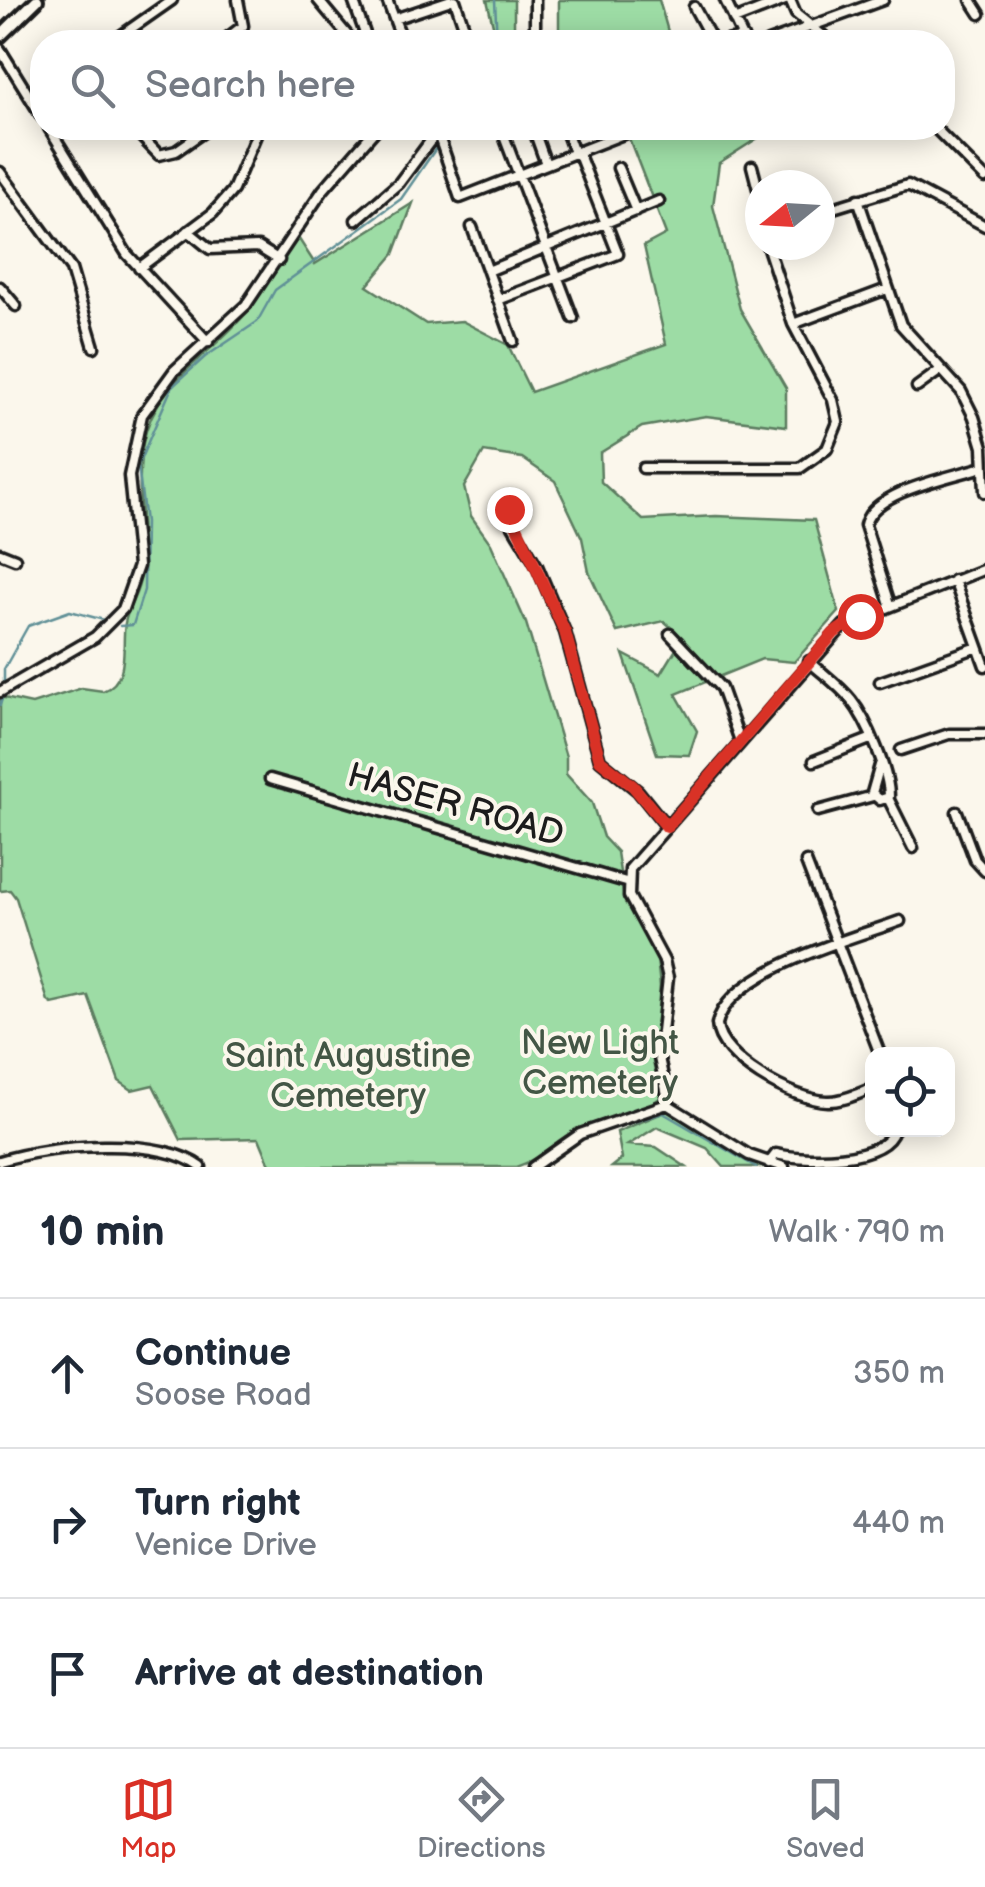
<!DOCTYPE html>
<meta charset="utf-8">
<style>
:root{--surface:#fff;--page:#f6f6f7;--text:#1f2937;--muted:#747a83;--line:#e0e1e3;--accent:#d93025}
body{margin:0;font-family:"Balsamiq Sans",sans-serif;background:var(--page);color:var(--text)}
.controls{position:absolute;right:30px;bottom:30px;display:grid;overflow:hidden;border-radius:20px;box-shadow:0 5px 25px #0003}
.controls button{width:90px;height:90px;display:grid;place-items:center;padding:0;border:0;border-bottom:2px solid var(--line);background:var(--surface);color:var(--text);font:50px sans-serif}
.compass{position:absolute;left:745px;top:170px;width:90px;height:90px;border-radius:50%;background:var(--surface);box-shadow:0 5px 25px #0003;rotate:252deg}
.stop{position:absolute;width:30px;height:30px;margin:-22px;border:8px solid #d93025;border-radius:50%;background:#fff}
.stop.end{background:#d93025;border-color:#fff;box-shadow:0 2px 10px #0008}
.list{margin:0;padding:0;list-style:none}
h2{display:flex;justify-content:space-between;align-items:center;height:130px;margin:0;padding:0 40px;font-size:42px}
h2 small{font-size:32px;font-weight:400;color:var(--muted)}
.list li{display:grid;grid-template-columns:65px 1fr auto;gap:30px;align-items:center;box-sizing:border-box;height:150px;padding:0 40px;border-top:2px solid var(--line)}
.list b{display:block;font-size:38px;white-space:nowrap}
.list p{margin:0;font-size:32px;white-space:nowrap;color:var(--muted)}
.list em{font-size:32px;font-style:normal;color:var(--muted)}
.icon{flex:none;width:55px;height:55px;fill:none;stroke:currentColor;stroke-width:2;stroke-linecap:round;stroke-linejoin:round}
.map{position:relative;flex:none;width:985px;height:1167px;overflow:hidden}
.search{position:absolute;background:var(--surface);box-shadow:0 5px 25px #0003;left:30px;right:30px;top:30px;height:110px;display:flex;align-items:center;gap:25px;box-sizing:border-box;padding:0 35px;border-radius:40px;color:var(--muted);font-size:38px}
.sheet{height:580px;background:var(--surface)}
nav{display:flex;justify-content:space-around;align-items:center;box-sizing:border-box;height:140px;border-top:2px solid var(--line);background:var(--surface);font-size:28px;color:var(--muted)}
nav a{display:grid;justify-items:center;gap:5px}
nav .on{color:var(--accent)}
.map>svg:first-child{display:block}
.green{fill:#9ddca5;stroke:#5c7c60;stroke-width:2.5}
.lines{fill:none;stroke-linecap:round;stroke-linejoin:round}
.stream{stroke:#609097;stroke-width:2.5}
.minor-casing{stroke:#1c1c1c;stroke-width:15}
.major-casing{stroke:#1c1c1c;stroke-width:18}
.minor{stroke:#fbf7ec;stroke-width:8}
.major{stroke:#fbf7ec;stroke-width:10}
.route{stroke:#d93025;stroke-width:12}
.labels{text-anchor:middle;stroke-width:8;stroke-linejoin:round;paint-order:stroke}
.street-label{font-size:35px;fill:#1c1c1c;stroke:#fbf7ec}
.park-label{font-size:35px;fill:#435645;stroke:#fbf7ec}
</style>
<div class="map">
<svg width="985" height="1167" viewBox="0 0 985 1167">
<rect width="100%" height="100%" fill="#fbf7ec"/>
<filter id="ink" filterUnits="userSpaceOnUse"><feTurbulence type="fractalNoise" baseFrequency=".01" numOctaves="2"/><feDisplacementMap in="SourceGraphic" scale="20" xChannelSelector="R" yChannelSelector="G"/><feConvolveMatrix kernelMatrix="1 2 1 2 8 2 1 2 1" color-interpolation-filters="sRGB"/></filter>
<g filter="url(#ink)">
<path class="green" d="M487 0H514V38L497 42Z
M559 0H659L669 35 685 42H559Z
M625 128H756L758 138 719 163 713 206 740 309 786 388V426L706 416 642 427 600 453 601 482 643 520 716 516 814 520 839 612 794 662 762 659 676 694 697 731 689 755 657 754 623 654 661 674 683 638 664 621 617 632 589 572 582 538 555 481 522 458 484 452 464 487 471 516 491 544 526 623 566 757V774L592 803 603 837 617 852 624 899 657 959 660 986 653 1062 661 1097C637 1117 605 1116 578 1129 555 1140 541 1159 516 1167H271L259 1138 181 1140 153 1085 132 1090 119 1081 88 996 52 1004 48 1001 16 898 10 890 0 891V697L32 704 82 688 103 691C131 680 121 646 125 623 128 605 140 593 141 573 145 529 135 487 143 443 155 381 210 357 246 313 265 289 281 261 297 236L315 264 413 203 394 254 367 286 426 324 462 321 508 345 531 392 666 344 644 246 666 234Z
M667 1111 766 1167H724L707 1148 657 1127 628 1145 656 1147 686 1167H612L622 1159 617 1132Z"/>
<g class="lines">
<path class="stream" d="M495 0 497 42
M120 626 133 625 144 590 145 522 138 465 172 387 205 357 257 322 275 290 401 199 450 128
M4 685V669L28 626 70 611 104 620
M0 705 4 693
M589 1136 663 1113 756 1167"/>
<defs>
<path id="minor" d="M318 0 353 42
M353 0 368 42
M387 0 403 42
M455 0 469 42
M725 0 745 42
M790 0 796 14 831 42
M971 0 980 14
M694 7 713 42
M394 19 451 0
M734 20 785 0
M112 42 172 0
M222 42 243 26 238 0
M535 42V0
M723 42 743 37
M768 42 883 0
M0 49 42 117
M49 128 127 254 208 342
M133 128 159 155 176 151 209 128
M436 128 460 198 626 133
M501 128 573 318
M533 128 546 164
M565 128 574 153
M935 128 985 178
M752 166 760 197
M618 168 636 211
M0 172 71 269 94 347
M858 199 901 325 961 391 974 417 983 447 985 492
M820 212 908 185 985 226
M356 220 399 183 437 132
M472 227 513 341
M188 231 210 249 258 247 279 260
M139 268 213 213 233 190 259 128
M488 271 659 201
M0 287 16 306
M498 300 618 254 578 152
M793 324 887 289
M917 387 939 371
M643 468H800L827 449 838 422 833 400 793 324 767 245
M510 497 513 526 537 566 565 632 600 760 638 791 667 827
M0 553 15 559
M954 580 985 666
M890 604 865 525C872 491 952 477 983 467
M670 634 721 688 740 741
M809 661C823 674 839 685 851 700 867 720 889 771 889 797L880 800 872 793 880 765
M880 682 978 647
M0 692 95 637 123 609 138 566 129 476 142 415 174 371 246 305 323 190 377 128
M901 750 949 734H985
M814 761 870 739
M270 779 626 882
M888 798 913 848
M818 811 873 796
M957 812 975 860 985 871
M806 862 880 1054
M872 1089C858 1093 842 1102 827 1101 794 1100 718 1059 717 1024 729 970 854 938 900 921
M669 1104 659 1058 668 978 664 961 629 896 630 869 844 625 985 569
M0 1161C51 1145 157 1135 201 1167
M769 1163 776 1154C805 1161 884 1162 894 1130
M533 1167 580 1134 667 1104 749 1155 784 1167"/>
<path id="major" d="M0 36 37 0"/>
</defs>
<use href="#minor" class="minor-casing"/>
<use href="#major" class="major-casing"/>
<use href="#minor" class="minor"/>
<use href="#major" class="major"/>
</g>
</g>
<g class="lines" filter="url(#ink)">
<path class="route" d="M509 509 565 632 600 760 633 786 667 827 834 633 860 616"/>
</g>
<g class="labels">
<g class="street-label">
<text transform="translate(456 804) rotate(16)" y="12">HASER ROAD</text>
</g>
<g class="park-label">
<text x="600" y="1054">New Light<tspan x="600" dy="40">Cemetery</tspan></text>
<text x="348" y="1067">Saint Augustine<tspan x="348" dy="40">Cemetery</tspan></text>
</g>
</g>
</svg>
<div class="controls">
<button><svg class="icon" aria-label="locate" viewBox="0 0 24 24"><circle cx="12" cy="12" r="6"/><path d="M12 2v4M12 18v4M2 12h4M18 12h4"/></svg></button>
</div>
<svg class="compass" viewBox="-18 -18 36 36"><path d="M0-13l5 13h-10z" fill="#e53935"/><path d="M0 13l5-13h-10z" fill="#747a83"/></svg>
<div class="stop" style="left:860px;top:616px"></div>
<div class="stop end" style="left:509px;top:509px"></div>
<div class="search"><svg class="icon" aria-label="search" viewBox="0 0 24 24"><circle cx="10" cy="10" r="6"/><path d="M15 15l6 6"/></svg>Search here</div>
</div>
<section class="sheet">
<h2>10 min<small>Walk · 790 m</small></h2>
<ul class="list">
<li><svg class="icon" aria-label="ahead" viewBox="0 0 24 24"><path d="M12 20V5M6 11l6-6 6 6"/></svg><div><b>Continue</b><p>Soose Road</p></div><em>350 m</em></li>
<li><svg class="icon" aria-label="right" viewBox="0 0 24 24"><path d="M7 20v-9h11M14 6l5 5-5 5"/></svg><div><b>Turn right</b><p>Venice Drive</p></div><em>440 m</em></li>
<li><svg class="icon" aria-label="arrive" viewBox="0 0 24 24"><path d="M6 21V4h12l-3 4 3 4H6"/></svg><div><b>Arrive at destination</b></div></li>
</ul>
</section>
<nav>
<a class="on"><svg class="icon" aria-label="map" viewBox="0 0 24 24"><path d="M3 6l6-2 6 2 6-2v14l-6 2-6-2-6 2zM9 4v14M15 6v14"/></svg>Map</a>
<a><svg class="icon" aria-label="directions" viewBox="0 0 24 24"><path d="M12 3l9 9-9 9-9-9zM9 14v-3h6M13 9l2 2-2 2"/></svg>Directions</a>
<a><svg class="icon" aria-label="saved" viewBox="0 0 24 24"><path d="M7 4h10v16l-5-4-5 4z"/></svg>Saved</a>
</nav>
